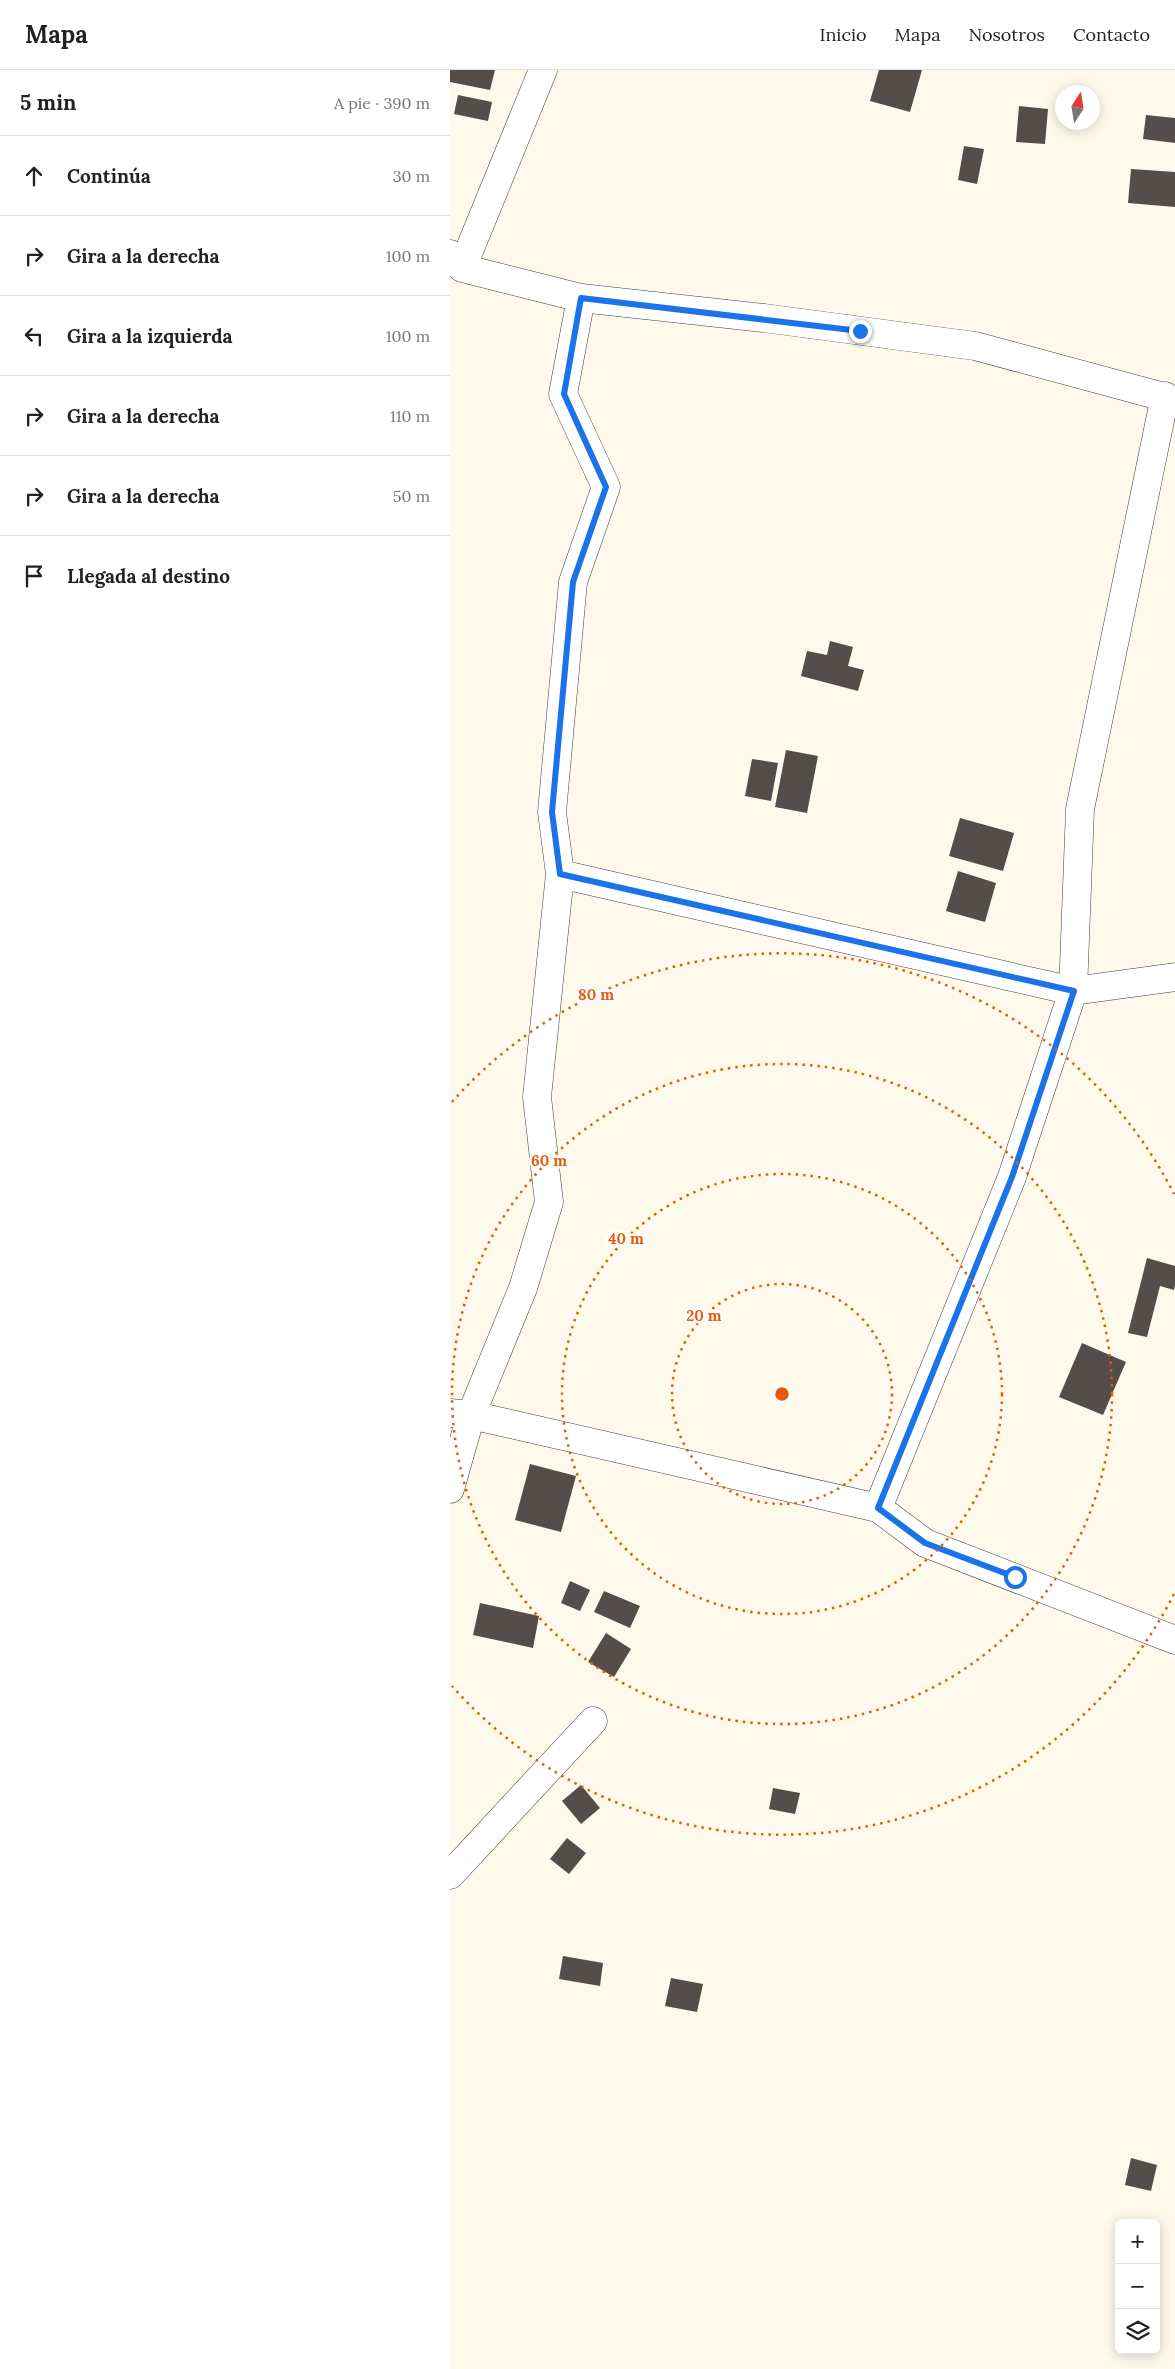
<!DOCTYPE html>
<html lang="es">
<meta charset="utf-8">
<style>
:root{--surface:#fff;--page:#f6f6f6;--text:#222;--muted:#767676;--line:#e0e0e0}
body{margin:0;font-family:Lora,serif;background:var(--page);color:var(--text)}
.controls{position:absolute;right:15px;bottom:15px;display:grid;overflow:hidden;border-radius:8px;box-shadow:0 2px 12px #0003}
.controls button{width:45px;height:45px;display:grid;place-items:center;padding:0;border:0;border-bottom:1px solid var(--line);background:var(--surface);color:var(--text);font:25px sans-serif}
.compass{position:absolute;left:605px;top:15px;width:45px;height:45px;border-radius:50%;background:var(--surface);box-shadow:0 2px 12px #0003;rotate:12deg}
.stop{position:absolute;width:15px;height:15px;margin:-11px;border:4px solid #1a73e8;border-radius:50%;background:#fff}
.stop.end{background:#1a73e8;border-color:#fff;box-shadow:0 1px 5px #0008}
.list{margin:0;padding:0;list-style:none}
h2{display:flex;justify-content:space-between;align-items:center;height:65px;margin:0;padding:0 20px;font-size:21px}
h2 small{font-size:16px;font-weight:400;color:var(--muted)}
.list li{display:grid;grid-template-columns:32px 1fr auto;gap:15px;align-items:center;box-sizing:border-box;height:80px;padding:0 20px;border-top:1px solid var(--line)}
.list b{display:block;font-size:19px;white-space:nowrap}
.list em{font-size:16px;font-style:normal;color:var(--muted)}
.icon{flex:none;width:28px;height:28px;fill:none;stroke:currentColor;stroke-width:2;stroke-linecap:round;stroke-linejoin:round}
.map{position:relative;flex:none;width:725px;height:2299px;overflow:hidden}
header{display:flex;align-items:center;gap:30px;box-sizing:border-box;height:70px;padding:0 25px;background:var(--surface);border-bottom:1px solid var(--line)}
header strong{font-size:24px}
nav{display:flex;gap:28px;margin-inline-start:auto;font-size:18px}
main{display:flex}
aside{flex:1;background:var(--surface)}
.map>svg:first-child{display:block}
.building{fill:#544d49}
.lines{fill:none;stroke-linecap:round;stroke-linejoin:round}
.street-casing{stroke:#3f3f3f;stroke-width:29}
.street{stroke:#fff;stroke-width:28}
.route{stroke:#1a73e8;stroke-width:6}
.ring{fill:none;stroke:#e8590c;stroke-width:2.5;stroke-dasharray:2.5 5}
.centre{fill:#e8590c;stroke:#fff;stroke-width:2.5}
.ring-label{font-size:15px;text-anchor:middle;font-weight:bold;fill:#e8590c;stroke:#fff;stroke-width:5;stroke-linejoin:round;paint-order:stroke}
</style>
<header>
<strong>Mapa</strong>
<nav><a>Inicio</a><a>Mapa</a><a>Nosotros</a><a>Contacto</a></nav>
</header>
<main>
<aside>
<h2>5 min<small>A pie · 390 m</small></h2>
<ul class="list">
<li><svg class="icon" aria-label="ahead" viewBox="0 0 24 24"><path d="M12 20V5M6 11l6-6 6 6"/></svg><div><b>Continúa</b></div><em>30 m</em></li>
<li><svg class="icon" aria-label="right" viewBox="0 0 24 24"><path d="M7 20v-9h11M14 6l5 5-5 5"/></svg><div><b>Gira a la derecha</b></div><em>100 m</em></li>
<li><svg class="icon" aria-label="left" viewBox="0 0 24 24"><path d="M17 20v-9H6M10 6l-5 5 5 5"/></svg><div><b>Gira a la izquierda</b></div><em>100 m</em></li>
<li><svg class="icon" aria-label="right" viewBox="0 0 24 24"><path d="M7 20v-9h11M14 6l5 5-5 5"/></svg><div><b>Gira a la derecha</b></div><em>110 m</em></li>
<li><svg class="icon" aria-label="right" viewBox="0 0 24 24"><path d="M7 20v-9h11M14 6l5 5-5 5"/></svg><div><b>Gira a la derecha</b></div><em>50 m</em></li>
<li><svg class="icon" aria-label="arrive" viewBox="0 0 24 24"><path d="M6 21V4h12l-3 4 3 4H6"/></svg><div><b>Llegada al destino</b></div></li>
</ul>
</aside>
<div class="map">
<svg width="725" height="2299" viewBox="0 0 725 2299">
<rect width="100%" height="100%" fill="#fdfaec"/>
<path class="building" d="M0 0H45L40 20 0 12Z
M429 0H472L460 42 420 31Z
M8 25 42 32 38 51 4 44Z
M569 36 598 39 595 74 566 72Z
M696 45 725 48V73L693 69Z
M514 76 534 79 527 114 508 110Z
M681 99 725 102V137L678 133Z
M380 571 403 577 398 596 414 600 408 621 351 606 357 581 377 585Z
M336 680 368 686 357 743 325 737Z
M302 689 328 693 321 731 295 726Z
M510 748 564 763 553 801 499 786Z
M508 801 546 813 535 852 496 841Z
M697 1188 725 1196V1215L724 1220 710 1216 697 1267 678 1263Z
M632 1273 676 1292 653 1345 609 1327Z
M80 1394 126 1406 111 1462 65 1450Z
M120 1511 140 1520 130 1541 111 1533Z
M154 1521 190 1536 180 1558 144 1542Z
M30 1533 89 1546 83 1578 23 1565Z
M156 1563 181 1579 164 1607 138 1592Z
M131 1715 150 1738 131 1754 112 1731Z
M323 1718 350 1723 345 1744 319 1739Z
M117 1768 136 1783 119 1804 100 1789Z
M113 1886 153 1893 150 1916 109 1909Z
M221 1908 253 1914 247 1942 215 1936Z
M681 2088 707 2095 701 2121 675 2115Z"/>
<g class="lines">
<defs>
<path id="street" d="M0 184 12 198 131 228 314 248 525 276 725 330
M12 198 93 0
M110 804 623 921 725 907
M0 1343 21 1345 428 1438 475 1473 725 1570
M0 1419 21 1345 73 1218 99 1132 87 1027 110 804 102 742 123 512 156 417 113 324 131 228
M428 1438 562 1107 623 921 630 739 715 326
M0 1805 143 1651"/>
</defs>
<use href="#street" class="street-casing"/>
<use href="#street" class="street"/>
</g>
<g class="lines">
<path class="route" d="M410 261 131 228 114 324 156 417 123 512 102 742 110 804 624 921 562 1107 428 1438 475 1473 565 1507"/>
</g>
<g class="ring">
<circle cx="332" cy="1324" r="110"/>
<circle cx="332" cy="1324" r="220"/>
<circle cx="332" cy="1324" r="330"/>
<path d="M724 1524A440 440 0 0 1 2 1616M2 1032A440 440 0 0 1 724 1124"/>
</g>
<circle cx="332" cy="1324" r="8" class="centre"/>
<g class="ring-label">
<text x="146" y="930">80 m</text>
<text x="99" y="1096">60 m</text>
<text x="176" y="1174">40 m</text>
<text x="254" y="1251">20 m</text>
</g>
</svg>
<div class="controls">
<button>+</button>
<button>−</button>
<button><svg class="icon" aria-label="layers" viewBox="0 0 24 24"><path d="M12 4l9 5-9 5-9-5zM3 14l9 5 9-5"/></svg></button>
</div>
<svg class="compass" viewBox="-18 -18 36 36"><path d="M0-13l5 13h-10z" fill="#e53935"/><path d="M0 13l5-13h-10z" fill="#767676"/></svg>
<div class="stop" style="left:565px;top:1507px"></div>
<div class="stop end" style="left:410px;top:261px"></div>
</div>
</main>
